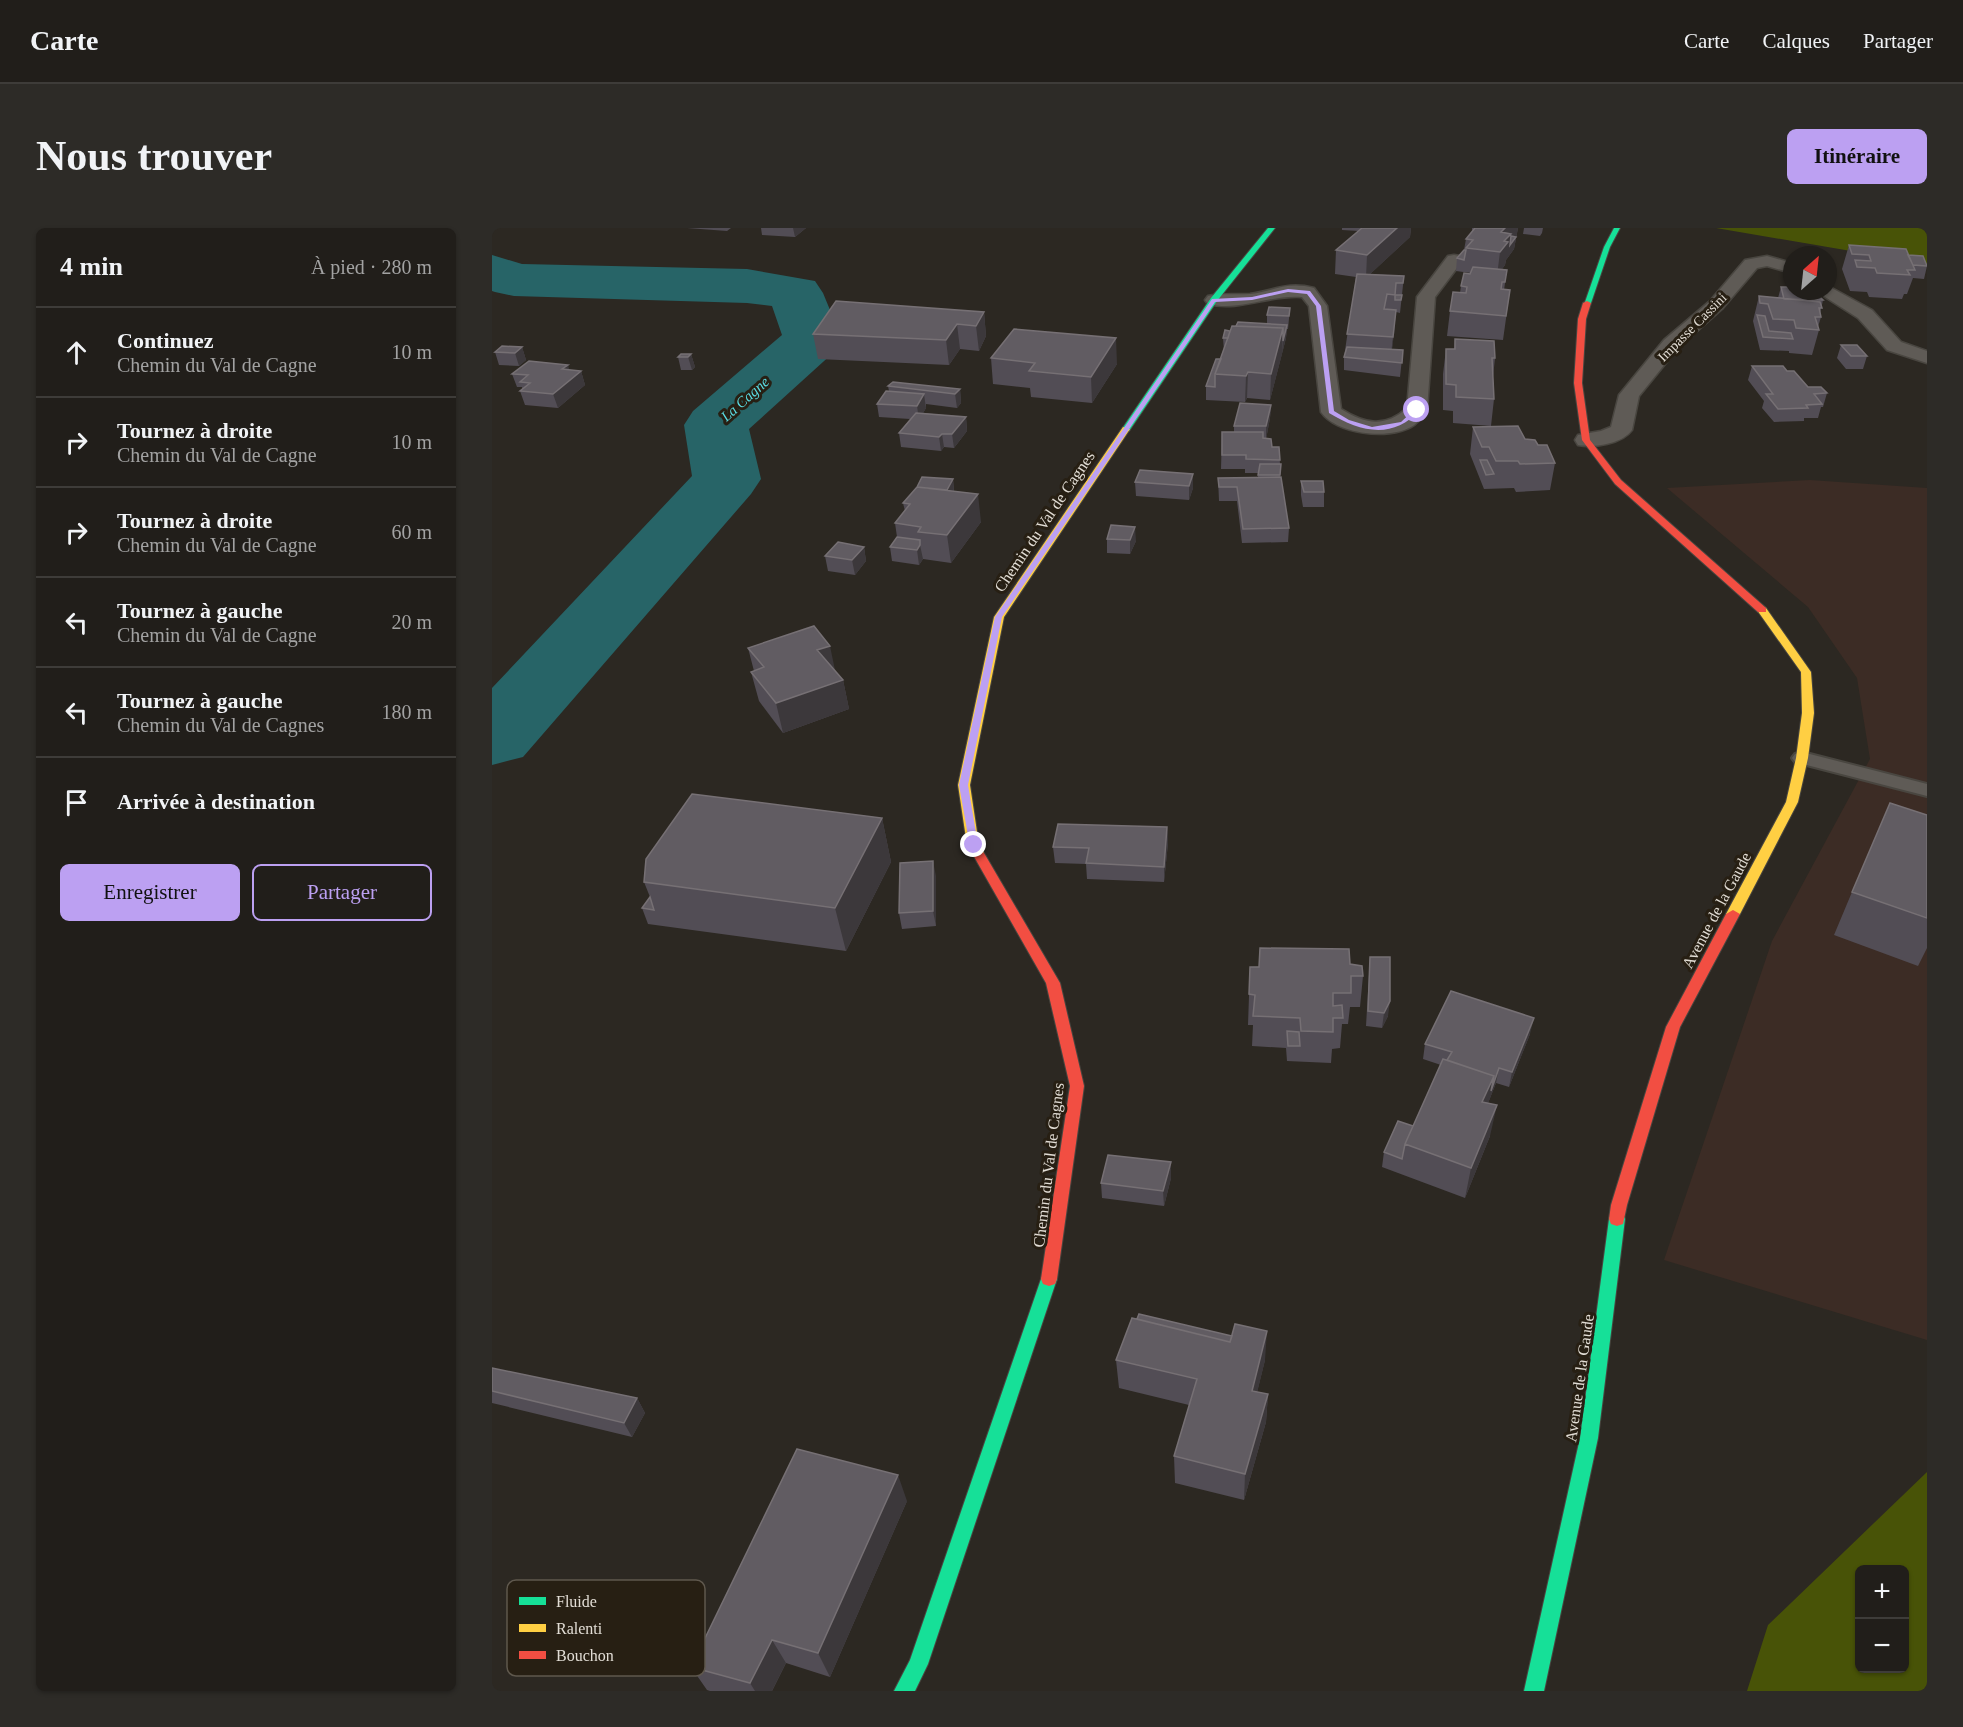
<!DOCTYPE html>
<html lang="fr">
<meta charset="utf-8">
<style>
:root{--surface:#211e1a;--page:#2d2b27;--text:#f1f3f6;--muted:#a2a2a2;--line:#3e3c39;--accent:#bca0f2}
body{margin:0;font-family:"Times New Roman",serif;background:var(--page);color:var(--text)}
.controls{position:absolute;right:18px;bottom:18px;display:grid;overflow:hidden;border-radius:9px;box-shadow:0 2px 4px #0004}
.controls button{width:54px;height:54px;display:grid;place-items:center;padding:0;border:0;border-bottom:2px solid var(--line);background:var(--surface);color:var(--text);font:30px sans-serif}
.compass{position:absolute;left:1291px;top:18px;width:54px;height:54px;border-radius:50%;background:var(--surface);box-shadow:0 2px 4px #0004;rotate:27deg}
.stop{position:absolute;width:18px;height:18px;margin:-14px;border:4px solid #bca0f2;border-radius:50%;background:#fff}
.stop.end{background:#bca0f2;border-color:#fff;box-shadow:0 2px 6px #0008}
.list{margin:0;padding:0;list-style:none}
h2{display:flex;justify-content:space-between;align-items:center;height:78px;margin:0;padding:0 24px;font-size:26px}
h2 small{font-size:20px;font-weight:400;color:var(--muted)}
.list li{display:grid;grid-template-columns:39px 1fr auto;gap:18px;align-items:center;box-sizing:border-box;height:90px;padding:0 24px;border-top:2px solid var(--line)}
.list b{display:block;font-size:22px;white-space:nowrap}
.list p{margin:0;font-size:20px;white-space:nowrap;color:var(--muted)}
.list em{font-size:20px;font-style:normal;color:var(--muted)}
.actions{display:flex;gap:12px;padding:18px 24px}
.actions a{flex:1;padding:14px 0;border:2px solid var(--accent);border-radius:9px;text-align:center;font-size:21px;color:var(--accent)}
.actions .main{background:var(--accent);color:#111}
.icon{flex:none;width:33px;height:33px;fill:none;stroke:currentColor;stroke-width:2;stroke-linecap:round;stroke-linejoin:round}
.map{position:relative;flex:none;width:1435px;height:1463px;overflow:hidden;border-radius:9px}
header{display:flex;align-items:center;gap:36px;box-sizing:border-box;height:84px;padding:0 30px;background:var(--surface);border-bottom:2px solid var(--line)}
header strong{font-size:28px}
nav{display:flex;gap:33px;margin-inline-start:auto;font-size:21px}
.intro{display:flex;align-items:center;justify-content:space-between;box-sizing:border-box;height:144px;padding:0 36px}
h1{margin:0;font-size:42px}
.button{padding:15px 27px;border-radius:9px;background:var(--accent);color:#111;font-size:21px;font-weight:700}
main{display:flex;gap:36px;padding:0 36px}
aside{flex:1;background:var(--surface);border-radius:9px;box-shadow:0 2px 4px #0004}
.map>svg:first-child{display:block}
.industrial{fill:#3c2c25}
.green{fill:#485307;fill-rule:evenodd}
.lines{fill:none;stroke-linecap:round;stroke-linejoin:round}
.river{fill:#276467;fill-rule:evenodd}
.lane-casing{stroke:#494640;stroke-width:4}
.street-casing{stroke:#494640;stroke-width:3}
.fast-casing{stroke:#494640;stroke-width:2}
.slow-casing{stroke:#494640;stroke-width:2}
.jam-casing{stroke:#494640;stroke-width:2}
.lane{fill:#5f5b56;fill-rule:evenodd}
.street{fill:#5f5b56;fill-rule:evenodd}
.fast{fill:#16e098;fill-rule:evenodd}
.slow{fill:#ffcf43;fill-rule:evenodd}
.jam{fill:#f24e42;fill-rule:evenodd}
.wall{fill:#524d55}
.shaded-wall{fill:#3c383b}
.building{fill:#615c62;stroke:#767074;stroke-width:1.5}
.route{fill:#bca0f2}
.labels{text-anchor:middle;stroke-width:6;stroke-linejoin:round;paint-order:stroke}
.far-street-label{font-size:14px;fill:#e2ddd5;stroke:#271f13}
.far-water-label{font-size:15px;font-style:italic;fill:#5adce3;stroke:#271f13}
.street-label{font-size:16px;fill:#e2ddd5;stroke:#271f13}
.key{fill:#271f13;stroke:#5f584d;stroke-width:1.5}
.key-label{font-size:16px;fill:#e2ddd5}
</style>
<header>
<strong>Carte</strong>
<nav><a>Carte</a><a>Calques</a><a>Partager</a></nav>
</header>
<div class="intro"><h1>Nous trouver</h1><a class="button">Itinéraire</a></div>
<main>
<aside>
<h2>4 min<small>À pied · 280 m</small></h2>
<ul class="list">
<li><svg class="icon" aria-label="ahead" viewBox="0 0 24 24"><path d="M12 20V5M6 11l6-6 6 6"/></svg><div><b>Continuez</b><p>Chemin du Val de Cagne</p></div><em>10 m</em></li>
<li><svg class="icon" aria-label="right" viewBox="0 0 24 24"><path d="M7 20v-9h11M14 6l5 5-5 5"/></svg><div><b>Tournez à droite</b><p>Chemin du Val de Cagne</p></div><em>10 m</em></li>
<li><svg class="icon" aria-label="right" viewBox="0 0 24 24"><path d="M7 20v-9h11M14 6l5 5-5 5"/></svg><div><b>Tournez à droite</b><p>Chemin du Val de Cagne</p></div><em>60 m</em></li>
<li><svg class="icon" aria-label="left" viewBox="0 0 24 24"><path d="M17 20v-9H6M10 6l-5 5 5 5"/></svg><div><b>Tournez à gauche</b><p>Chemin du Val de Cagne</p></div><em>20 m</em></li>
<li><svg class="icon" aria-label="left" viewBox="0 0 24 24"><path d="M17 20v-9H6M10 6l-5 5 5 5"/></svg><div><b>Tournez à gauche</b><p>Chemin du Val de Cagnes</p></div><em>180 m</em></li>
<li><svg class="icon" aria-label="arrive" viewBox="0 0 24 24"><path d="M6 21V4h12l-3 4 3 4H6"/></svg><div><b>Arrivée à destination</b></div></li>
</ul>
<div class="actions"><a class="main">Enregistrer</a><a>Partager</a></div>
</aside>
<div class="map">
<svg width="1435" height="1463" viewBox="0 0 1435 1463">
<rect width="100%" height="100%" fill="#2c2822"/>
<path class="industrial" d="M1318 252 1435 260V1112L1172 1032 1280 713 1378 531 1365 450 1316 379 1175 260Z"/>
<path class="green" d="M1224 0H1435V36Z
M1435 1244V1463H1255L1276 1397ZM1368 1342H1412V1440H1368Z"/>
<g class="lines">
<path class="river" d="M0 27 30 36 255 41 323 53 331 65 350 111 342 124 257 201 269 251 259 266 31 529 0 537V460L200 248 192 197 201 183 290 107 280 78 255 75 22 68 3 64 0 63Z"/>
<defs>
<path id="lane" d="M1310 524 1435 556V568L1303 534 1300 530 1303 526Z"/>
<path id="street" d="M962 27 968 28 971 32 943 69 935 182C931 188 925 196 919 199 896 212 844 206 829 184L817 78 810 69C779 66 748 84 716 76L713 72 716 68C729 65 744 67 758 66 783 63 794 53 822 60L835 78 849 181C873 196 893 200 915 180L925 69 956 28Z
M1275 28 1300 35V45L1275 38 1265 40 1230 81 1186 120 1147 168 1140 202C1130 216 1102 220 1086 217L1083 212 1086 207 1109 203 1119 199 1127 167 1172 112 1218 73 1253 32Z
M1336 58 1380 82 1409 114 1435 123V135L1395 122 1366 90 1330 67 1327 63H1336Z"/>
<path id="fast" d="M776 0H783L725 73 637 203H631L630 201 719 70Z
M1122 0H1128L1118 19 1099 75 1092 77 1112 19Z
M1125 984 1131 986 1133 991 1106 1210 1052 1463H1032L1088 1210 1117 991 1119 986Z
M557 1044 563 1046 565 1051 436 1436 423 1463H402L418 1432 549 1051 551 1046Z"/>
<path id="slow" d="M631 199 638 201 512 389 478 557 487 617 492 625 486 629 482 628 475 617 466 557 502 389Z
M1270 379 1274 380 1319 444 1322 485 1316 530 1306 574 1248 686 1241 690 1234 686 1294 574 1304 530 1310 485 1309 444 1265 382Z"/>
<path id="jam" d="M1095 73 1099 75 1094 91 1090 155 1098 212 1129 252 1274 380V384H1266L1123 256 1090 212 1082 155 1086 91 1091 75Z
M486 621 492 625 568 755 592 858 565 1051 563 1056 557 1058 551 1056 549 1051 578 858 554 755 480 625Z
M1241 682 1248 686 1188 799 1135 977 1131 996 1125 998 1119 996 1117 991 1119 977 1174 799 1234 686Z"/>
</defs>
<use href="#lane" class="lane-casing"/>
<use href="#street" class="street-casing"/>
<use href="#fast" class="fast-casing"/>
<use href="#slow" class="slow-casing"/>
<use href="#jam" class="jam-casing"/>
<use href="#lane" class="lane"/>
<use href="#street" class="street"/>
<use href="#fast" class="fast"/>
<use href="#slow" class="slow"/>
<use href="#jam" class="jam"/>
</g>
<path class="wall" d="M195 0H239L235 3Z
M269 0H314L303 9 270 7Z
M850 0H919L918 9 878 46 912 48 908 85 904 84 900 121 911 122 908 149 852 142V129L864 49 843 46 844 22 867 3 850 2Z
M980 0H1026L1022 21 1014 32 1013 37 1010 41 1015 42 1012 62H1018L1011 112 955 108 958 83 968 65 969 58 979 45 964 43 965 30 972 22 974 11 980 3Z
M1032 0H1051L1050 5 1048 8 1031 6Z
M1357 17 1416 27 1435 38 1432 51 1421 50 1415 66H1412L1410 71 1377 69 1375 64 1358 63 1350 41Z
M1289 59 1331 72 1328 86 1329 89 1326 99 1327 102 1320 127 1297 125V123L1268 122 1261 93 1267 68 1286 70Z
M798 80 796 101H795L794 110 778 172 755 170 753 174 714 172V158L729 131 732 123 731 110 738 103 775 96V87Z
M492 84 494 108 487 123 468 121 457 137 326 131 321 106Z
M963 111 1003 130 1001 149 1002 171 999 198 961 195V183L951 182V146L954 121H962Z
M1349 117 1375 128 1371 141H1354L1345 130Z
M30 119 34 132 27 138 7 137 3 124Z
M199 126 203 139 200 142H189L186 129Z
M499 130 625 136 600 175 539 169 538 160 501 156Z
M1260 138 1295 143 1316 159 1335 165 1331 179H1329L1326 190H1312V193L1282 194 1270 180 1272 173 1256 152Z
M77 142 89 143 93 157 66 180 33 177 28 163 30 162V159H25L20 146Z
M396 158 468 161 469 175 465 180 434 176V180L431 185 474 189 475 203 462 220 452 219 449 223 409 219 407 205 418 191 387 189 385 176 397 163Z
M779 177 778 190 774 211 780 219H787L788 236H789L788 249 797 300 796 314 750 315 745 273H727L726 250H766V245H753V241H729L730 204H742V198Z
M981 199 1033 211 1046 217 1063 235 1058 262 1024 264 1022 260 992 261 978 226Z
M701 246V260L697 272 644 268 643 254Z
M461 251 462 263 489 294 459 335 431 331 427 337 400 333 398 319 405 309 403 295 413 283 411 275Z
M809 253 832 264V279H811L809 267Z
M619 297 644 313 638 326 615 325V311Z
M372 319 374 333 363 347 336 343 333 328Z
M256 420 343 443 351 452 357 481 291 505 267 473 259 444 262 443Z
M1435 587V720L1426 738 1342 707 1360 664Z
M390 590 399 634 354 723 156 696 150 680 158 669 152 654Z
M675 599 676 615 672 654 595 651 594 636 563 635 561 619Z
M444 648V698L410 701 407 685Z
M878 729 896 788 890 800 874 798Z
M858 736 871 748 868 779H858L856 796H850L848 820 840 821 839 835 795 833 794 820 760 818 761 797H756L758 739Z
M1038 806 1017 859 1004 855 996 875 998 908 973 970 890 939 892 924 921 898 949 837 931 831 933 816Z
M679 934V950L672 978 610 970 609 955Z
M624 1132H773L765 1164 776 1166 774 1194 752 1272 683 1255 682 1228 697 1177 627 1160Z
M0 1140 145 1170 153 1185 140 1209 0 1175Z
M415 1273 338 1449 294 1435 280 1463H218L215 1462 199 1439Z"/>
<path class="shaded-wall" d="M301 0H314L303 9Z
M905 0H919L918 9 874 50 875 27Z
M1013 0H1026L1022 21 1014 32 1013 37 1005 48 1008 24 1009 4Z
M904 82 902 107 898 134 901 109Z
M492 84 494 108 487 123 484 98Z
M465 96 468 121 457 137 454 112Z
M795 97 794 110 790 126 791 113Z
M791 100 790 126 778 172 779 146Z
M624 110 625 136 600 175 599 149Z
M30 119 34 132 27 138 23 125Z
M199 126 203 139 200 142 196 129Z
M76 137 80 150 70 141Z
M89 143 93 157 66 180 61 166Z
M756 144 755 170 753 174 754 148Z
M468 161 469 175 465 180 463 166Z
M432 166 434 180 427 192 425 178Z
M779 177 778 190 774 212V198Z
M474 189 475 203 462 220 460 206Z
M450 206 452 219 449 223 447 209Z
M701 246V260L697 272V258Z
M461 251 462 265 454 263Z
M486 266 489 294 459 335 455 307Z
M643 299 644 313 638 326V312Z
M428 317 431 331 427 337 425 322Z
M372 319 374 333 363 347 360 332Z
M338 418 344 447 325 422Z
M351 452 357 481 291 505 284 475Z
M390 590 399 634 354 723 343 680Z
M675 599 676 615 672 654V639Z
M441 633 444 648V698L441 683Z
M898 773 896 788 890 800 892 785Z
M1042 790 1038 806 1017 859 1020 844Z
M1007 840 1004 855 995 878 990 874 1002 848Z
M1005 877 998 908 973 970 979 940Z
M679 934V950L672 978 671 963Z
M775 1103 773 1132 759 1190 760 1163Z
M776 1166 774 1194 752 1272 753 1246Z
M145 1170 153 1185 140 1209 132 1195Z
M406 1247 415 1273 338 1449 326 1425Z
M280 1412 294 1435 280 1463H263L258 1455Z"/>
<path class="building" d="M870 0H905L875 27 844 22Z
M983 0H1013L1009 4 1019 6 1012 13 1016 14 1008 24 974 20 981 12 974 11Z
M1019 8 1024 9 1018 17Z
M1357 17 1414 21 1423 42H1415L1418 47 1385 45 1383 40 1365 39 1363 32 1379 33 1377 27 1360 26Z
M972 22H974L972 32 965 30Z
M1416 27 1431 28 1435 38 1421 37Z
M981 39 1015 42 1013 54H1010L1009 61 1018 62 1014 88 958 83 961 64 974 65 975 59 969 58 972 45 978 46Z
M865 46 912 48 911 55H904L903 67 895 66 892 81 904 82 901 109 855 106Z
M1289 59H1300V63H1322L1331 72 1292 71Z
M903 67H910L909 72H903Z
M1267 68 1328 74 1330 80H1327L1329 89H1323L1327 102 1304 100 1302 92 1281 91 1276 76 1268 75Z
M344 73 492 84 484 98 465 96 454 112 321 106Z
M777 79 798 80 797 88 775 87Z
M1265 87 1273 88 1277 103 1299 105 1301 111 1271 109Z
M746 94 795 97 791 113V100L744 98Z
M740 98 791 100 779 146 756 144 754 148 723 146Z
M522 101 624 110 599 149 537 143 543 135 499 130Z
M733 102 738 103 736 110H731Z
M963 111 1002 113 1003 130H1000L1002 171 964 169V157L954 156V121H963Z
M1349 117H1365L1375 128H1359Z
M10 118 30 119 23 125 3 124Z
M855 119 911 122 910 135 852 129Z
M189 126H199L196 129H186Z
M724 131H729L723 146V159L714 158Z
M37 133 76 137 70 141 89 143 61 166 28 163 38 155 28 154 36 147 20 146Z
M1260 138H1291L1295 143H1302L1316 159H1329L1335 165 1322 166 1330 176 1314 177 1316 180 1286 181 1274 166H1281Z
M401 154 468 161 463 166 396 158Z
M394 163 432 166 425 178 385 176Z
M748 175 779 177 774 198H742Z
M424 185 474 189 460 206H450L447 209 407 205Z
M1026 198 1033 211 1043 212 1046 217H1055L1063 235 1028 236 1026 233H1004L997 219H990L981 199Z
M730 204H771V210L779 211 780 219H787L788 232 754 231V227H730Z
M988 232H995L1002 246 994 247Z
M768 236H789L788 247H766Z
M648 242 701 246 697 258 643 254Z
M430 249 461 251 455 262 425 259Z
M789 249 797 300 751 301 745 259H727L726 250Z
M809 253H831L832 264H812Z
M425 259 486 266 455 307 426 304 429 299 403 295 418 276 411 275Z
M619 297 643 299 638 312 615 311Z
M405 309 428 312V317L425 322 398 319Z
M346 314 372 319 360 332 333 328Z
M322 398 338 418 325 422 351 452 284 475 259 444 272 439 256 420Z
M200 566 390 590 343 680 152 654 154 631Z
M1398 575 1435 587V690L1360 664Z
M566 596 675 599 672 639 594 635 597 620 561 619Z
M441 633V683L407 685 408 635Z
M158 669 162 682 150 680Z
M768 720 857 721 858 736 870 738 871 748H859V765H841V778L850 777 851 790H841V804L809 803 808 790 761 788 763 767 757 766 758 739H767Z
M878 729H898V773L892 785 876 783Z
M959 763 1042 790 1020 844 1007 840 999 863 1002 848 955 832 960 824 933 816Z
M795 803 807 804 808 818H796Z
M951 831 1002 848 990 874 1005 877 979 940 913 916Z
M906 893 921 898 913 916 910 931 892 924Z
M616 927 679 934 671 963 609 955Z
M647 1086 740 1108 738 1114 645 1091Z
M640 1090 738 1114 743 1096 775 1103 760 1163 776 1166 753 1246 682 1228 705 1151 624 1132Z
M0 1140 145 1170 132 1195 0 1163Z
M305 1221 406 1247 326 1425 280 1412 258 1455 199 1439Z"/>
<path class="route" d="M796 61 818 63 829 78 842 183 857 192 880 199 909 194 923 181 928 182C901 212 868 204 837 185L824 78 815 66 796 64 760 72 723 74 510 389 476 557 486 617 478 619 467 557 503 389 720 71 760 69Z"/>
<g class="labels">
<g class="far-street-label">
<text transform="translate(1200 99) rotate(-45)" y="5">Impasse Cassini</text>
</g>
<g class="far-water-label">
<text transform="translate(253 171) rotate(-42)" y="5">La Cagne</text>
</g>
<g class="street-label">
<text transform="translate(552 293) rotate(-56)" y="6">Chemin du Val de Cagnes</text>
<text transform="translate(1224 682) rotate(-62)" y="6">Avenue de la Gaude</text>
<text transform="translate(556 937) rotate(-83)" y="6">Chemin du Val de Cagnes</text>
<text transform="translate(1087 1150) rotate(-82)" y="6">Avenue de la Gaude</text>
</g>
</g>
<rect x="15" y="1352" width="198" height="96" rx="9" class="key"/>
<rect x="27" y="1369" width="27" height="8" fill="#16e098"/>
<rect x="27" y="1396" width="27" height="8" fill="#ffcf43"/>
<rect x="27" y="1423" width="27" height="8" fill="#f24e42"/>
<g class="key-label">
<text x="64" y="1379">Fluide</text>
<text x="64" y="1406">Ralenti</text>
<text x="64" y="1433">Bouchon</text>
</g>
</svg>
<div class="controls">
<button>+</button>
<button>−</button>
</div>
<svg class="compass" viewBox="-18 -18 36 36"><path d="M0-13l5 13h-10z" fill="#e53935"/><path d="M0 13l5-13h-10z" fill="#a2a2a2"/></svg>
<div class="stop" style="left:925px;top:182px"></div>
<div class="stop end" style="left:482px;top:617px"></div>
</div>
</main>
